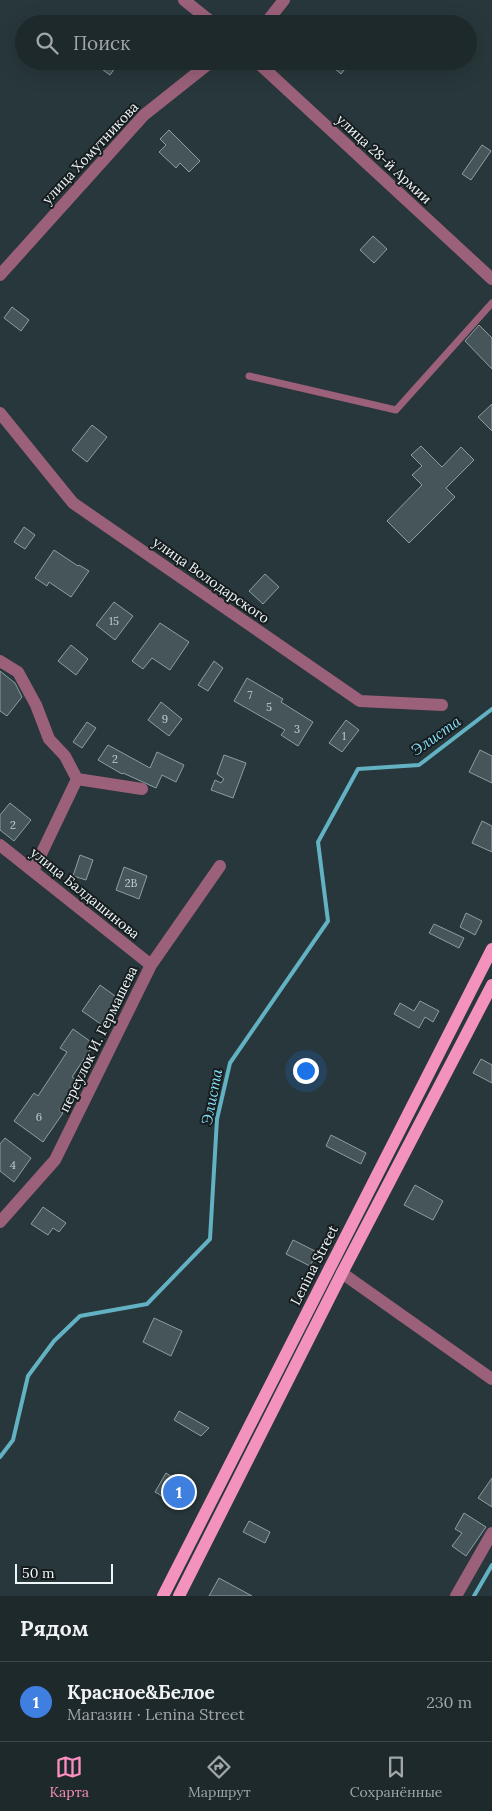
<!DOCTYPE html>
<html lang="ru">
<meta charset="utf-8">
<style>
:root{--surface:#1e292c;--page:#263134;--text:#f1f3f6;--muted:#a1a6a9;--line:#3c4548;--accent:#fd8ec0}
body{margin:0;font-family:Lora,serif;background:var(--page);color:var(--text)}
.scale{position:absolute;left:15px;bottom:12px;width:98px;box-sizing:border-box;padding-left:5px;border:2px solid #edf6f8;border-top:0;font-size:14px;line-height:18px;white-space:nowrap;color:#edf6f8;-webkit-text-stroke:4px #171d1f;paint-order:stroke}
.you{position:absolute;left:305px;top:1070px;width:18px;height:18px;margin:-12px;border:4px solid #fff;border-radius:50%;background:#1a73e8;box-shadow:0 0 0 8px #1a73e833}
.badge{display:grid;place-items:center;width:32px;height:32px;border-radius:50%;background:var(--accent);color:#fff;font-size:16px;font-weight:700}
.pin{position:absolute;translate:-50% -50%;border:2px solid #fff;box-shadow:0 1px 5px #0006}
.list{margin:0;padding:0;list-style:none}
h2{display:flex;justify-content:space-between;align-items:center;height:65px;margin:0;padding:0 20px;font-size:21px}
h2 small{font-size:16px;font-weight:400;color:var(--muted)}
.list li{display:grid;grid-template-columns:32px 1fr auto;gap:15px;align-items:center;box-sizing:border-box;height:80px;padding:0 20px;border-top:1px solid var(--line)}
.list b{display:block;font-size:19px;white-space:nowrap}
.list p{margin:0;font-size:16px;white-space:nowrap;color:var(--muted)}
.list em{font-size:16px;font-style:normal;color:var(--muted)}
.icon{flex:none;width:28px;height:28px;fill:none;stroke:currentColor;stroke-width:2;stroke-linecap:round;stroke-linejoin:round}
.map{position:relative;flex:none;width:492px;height:1596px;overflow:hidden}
.search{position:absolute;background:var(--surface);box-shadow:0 5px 20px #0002;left:15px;right:15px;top:15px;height:55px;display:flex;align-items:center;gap:12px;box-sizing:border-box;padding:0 18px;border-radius:28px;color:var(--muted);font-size:19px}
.sheet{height:145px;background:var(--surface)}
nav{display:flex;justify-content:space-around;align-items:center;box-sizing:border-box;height:70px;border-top:1px solid var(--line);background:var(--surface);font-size:14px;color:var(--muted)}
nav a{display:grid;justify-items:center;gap:2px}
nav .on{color:var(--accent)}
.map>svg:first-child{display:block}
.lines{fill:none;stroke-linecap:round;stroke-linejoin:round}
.stream{stroke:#62b2c4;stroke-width:4}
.building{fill:#46555a;stroke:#8d9ea3}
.service{stroke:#9b607a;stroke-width:7}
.minor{stroke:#9b607a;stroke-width:12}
.tertiary{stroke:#9b607a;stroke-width:12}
.primary{stroke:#f392bc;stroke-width:12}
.labels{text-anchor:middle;stroke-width:4;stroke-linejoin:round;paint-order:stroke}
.number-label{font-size:11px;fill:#c3ced0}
.street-label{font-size:14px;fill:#edf6f8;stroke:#171d1f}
.water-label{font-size:15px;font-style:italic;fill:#83dff7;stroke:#171d1f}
</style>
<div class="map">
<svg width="492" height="1596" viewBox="0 0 492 1596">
<rect width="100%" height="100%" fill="#28373b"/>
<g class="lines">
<path class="stream" d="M0 1457 13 1440 28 1376 54 1341 80 1316 147 1304 210 1239 217 1119 230 1063 328 921 318 842 358 769 419 765 492 709
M474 1596 492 1565"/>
</g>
<path class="building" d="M91 61H120L110 75Z
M326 61H351L341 74Z
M169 130 200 161 189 172 180 163 176 168 159 152 166 145 160 139Z
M482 145 491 151 471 180 462 174Z
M373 236 387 249 374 263 360 250Z
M12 307 29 320 21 331 4 318Z
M479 325 492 338V369L465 341Z
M492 404V431L478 417Z
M92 425 107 437 87 462 72 450Z
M421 446 442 467 461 447 474 460 446 488 455 497 409 543 387 521 422 485 412 475 422 466 411 455Z
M24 527 35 535 25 549 14 542Z
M54 550 78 566 79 565 89 571 71 597 49 582 47 586 35 578Z
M265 574 279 587 263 604 249 591Z
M114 602 133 616 115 640 96 625Z
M160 623 189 642 170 670 152 658 143 669 132 661Z
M71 645 88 659 76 675 58 661Z
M214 661 223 668 208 691 198 685Z
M0 671 15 683 22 697 7 716 0 711Z
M247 678 283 699 281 702 313 722 298 746 281 735 285 730 234 701Z
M161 702 182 719 169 736 148 720Z
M346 720 359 730 342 752 329 743Z
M87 722 96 728 82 748 73 742Z
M108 745 150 768 157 752 184 765 176 782 162 775 156 788 123 773 122 774 98 760Z
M480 750 492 756V783L469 772Z
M224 755 246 763 233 798 211 790 215 780 221 783 224 779 217 774Z
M10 803 31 820 14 841 0 830V815Z
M482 821 492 826V852L472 843Z
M80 855 93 860 86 880 73 876Z
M124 867 147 876 139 899 116 890Z
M466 913 482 921 475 935 460 927Z
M434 924 464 938 459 948 429 933Z
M100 985 122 1001 105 1027 82 1011Z
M420 1001 439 1011 433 1022 425 1017 419 1028 394 1014 400 1003 414 1011Z
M73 1029 94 1044 72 1077 78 1081 59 1110 63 1113 43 1142 14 1121 34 1093 38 1096 67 1052 60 1048Z
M481 1059 492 1065V1083L473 1073Z
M331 1135 366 1153 361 1164 326 1146Z
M5 1138 31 1158 14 1182 0 1171V1144Z
M415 1185 443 1201 433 1220 404 1205Z
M43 1207 66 1223 59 1232 53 1228 48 1235 31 1224Z
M293 1240 317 1252 310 1266 286 1254Z
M154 1318 182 1331 171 1356 143 1342Z
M179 1411 209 1428 201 1436 174 1420Z
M166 1473 190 1488 179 1506 155 1492Z
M492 1478V1507L478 1498Z
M464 1513 486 1527 466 1556 452 1546 462 1533 455 1529Z
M249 1521 270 1532 265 1543 243 1532Z
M219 1578 252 1596H209Z"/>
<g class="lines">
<path class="service" d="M249 376 396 410 492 303"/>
<path class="minor" d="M0 413 73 503 360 701 442 705
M0 661 18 672 36 705 49 739 65 756 77 779 33 871
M77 779 142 789
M0 845 151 965
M0 1222 55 1160 151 965 220 866
M342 1273 492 1379
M456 1596 492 1533"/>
<path class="tertiary" d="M184 0 214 24
M265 24 284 0
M256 61 492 279
M0 275 144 115 212 61"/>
<path class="primary" d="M163 1596 492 949
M179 1596 342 1273 492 985"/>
</g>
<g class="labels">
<g class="number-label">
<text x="114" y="625">15</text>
<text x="250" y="699">7</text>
<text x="269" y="711">5</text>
<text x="165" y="723">9</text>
<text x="297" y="733">3</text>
<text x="344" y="740">1</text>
<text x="115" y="763">2</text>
<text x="13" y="829">2</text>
<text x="131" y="887">2В</text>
<text x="39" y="1121">6</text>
<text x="13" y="1169">4</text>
</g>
<g class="street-label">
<text transform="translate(90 153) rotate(-47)" y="5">улица Хомутникова</text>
<text transform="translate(384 159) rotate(43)" y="5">улица 28-й Армии</text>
<text transform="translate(211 580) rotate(35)" y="5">улица Володарского</text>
<text transform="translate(85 893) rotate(39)" y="5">улица Балдашинова</text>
<text transform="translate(98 1039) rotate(-64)" y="5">переулок И. Гермашева</text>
<text transform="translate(314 1265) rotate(-63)" y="5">Lenina Street</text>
</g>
<g class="water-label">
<text transform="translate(436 736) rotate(-35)" y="5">Элиста</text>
<text transform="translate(212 1097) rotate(-79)" y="5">Элиста</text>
</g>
</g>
</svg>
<div class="scale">50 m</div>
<div class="you"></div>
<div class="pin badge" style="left:179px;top:1492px;background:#3f7fe0">1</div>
<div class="search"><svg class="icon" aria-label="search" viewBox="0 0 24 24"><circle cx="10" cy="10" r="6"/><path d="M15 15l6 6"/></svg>Поиск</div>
</div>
<section class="sheet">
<h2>Рядом<small></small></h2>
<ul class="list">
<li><span class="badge" style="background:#3f7fe0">1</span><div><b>Красное&amp;Белое</b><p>Магазин · Lenina Street</p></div><em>230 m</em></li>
</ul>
</section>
<nav>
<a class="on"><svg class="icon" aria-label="map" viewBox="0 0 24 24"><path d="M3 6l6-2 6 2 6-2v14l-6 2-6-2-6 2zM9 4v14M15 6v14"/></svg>Карта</a>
<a><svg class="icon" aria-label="directions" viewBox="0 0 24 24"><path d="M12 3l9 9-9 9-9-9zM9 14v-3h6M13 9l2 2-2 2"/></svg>Маршрут</a>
<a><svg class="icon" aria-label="saved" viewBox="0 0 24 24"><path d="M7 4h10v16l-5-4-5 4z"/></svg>Сохранённые</a>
</nav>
